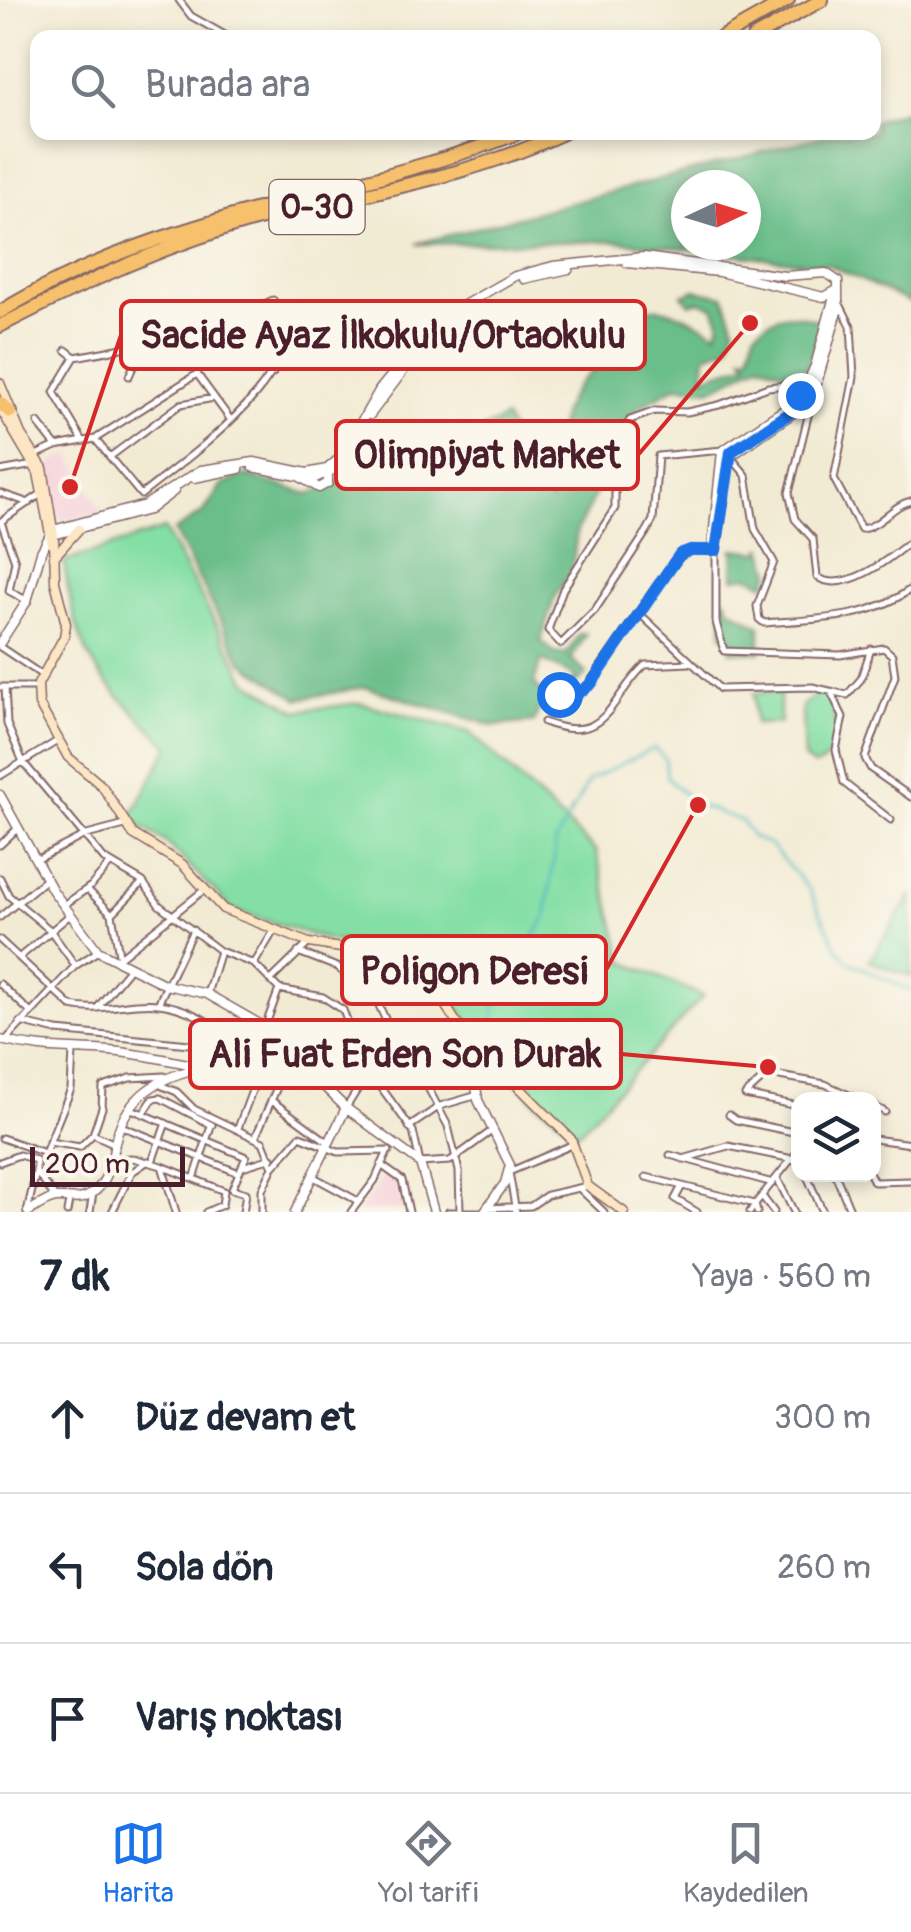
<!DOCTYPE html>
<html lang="tr">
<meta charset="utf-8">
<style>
:root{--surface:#fff;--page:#f2f2f3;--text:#1f2937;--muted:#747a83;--line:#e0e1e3;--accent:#1a73e8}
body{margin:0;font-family:Pangolin,sans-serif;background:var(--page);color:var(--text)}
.controls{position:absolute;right:30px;bottom:30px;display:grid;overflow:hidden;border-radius:20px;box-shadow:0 5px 15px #0003}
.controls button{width:90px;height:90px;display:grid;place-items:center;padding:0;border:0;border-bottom:2px solid var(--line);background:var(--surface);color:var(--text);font:50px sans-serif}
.compass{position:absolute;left:671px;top:170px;width:90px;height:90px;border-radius:50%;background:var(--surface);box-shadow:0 5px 15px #0003;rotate:86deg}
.scale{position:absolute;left:30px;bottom:25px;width:155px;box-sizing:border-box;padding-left:10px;border:5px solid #4a1f2b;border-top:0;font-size:28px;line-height:35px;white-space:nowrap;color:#4a1f2b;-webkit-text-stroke:8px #fbf7ec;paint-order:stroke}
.stop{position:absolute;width:30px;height:30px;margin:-22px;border:8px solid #1a73e8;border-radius:50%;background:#fff}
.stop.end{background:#1a73e8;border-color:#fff;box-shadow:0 2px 10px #0008}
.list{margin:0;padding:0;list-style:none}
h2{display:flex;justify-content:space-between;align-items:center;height:130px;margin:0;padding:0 40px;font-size:42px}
h2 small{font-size:32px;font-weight:400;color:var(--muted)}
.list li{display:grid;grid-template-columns:65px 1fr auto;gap:30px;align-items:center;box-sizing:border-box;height:150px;padding:0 40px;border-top:2px solid var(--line)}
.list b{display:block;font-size:38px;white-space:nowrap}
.list em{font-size:32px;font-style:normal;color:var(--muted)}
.icon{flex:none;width:55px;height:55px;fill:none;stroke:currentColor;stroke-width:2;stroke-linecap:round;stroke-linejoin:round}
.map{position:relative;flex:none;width:911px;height:1212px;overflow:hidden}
.search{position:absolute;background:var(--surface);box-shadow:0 5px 15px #0003;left:30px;right:30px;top:30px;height:110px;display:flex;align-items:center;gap:25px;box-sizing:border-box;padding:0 35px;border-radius:20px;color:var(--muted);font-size:38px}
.sheet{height:580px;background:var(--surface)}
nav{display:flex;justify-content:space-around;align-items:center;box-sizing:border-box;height:140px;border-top:2px solid var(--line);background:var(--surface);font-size:28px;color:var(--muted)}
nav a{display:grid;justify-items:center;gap:5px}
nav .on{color:var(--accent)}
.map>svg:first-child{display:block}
.built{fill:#f5cfda}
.green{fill:#84dfa5;stroke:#677f68;stroke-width:2.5}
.forest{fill:#6bbe8a;stroke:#5a6e5a;stroke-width:2.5;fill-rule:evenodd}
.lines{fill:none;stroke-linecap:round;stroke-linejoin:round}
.stream{stroke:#47b7bd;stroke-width:2.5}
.minor-casing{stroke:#856666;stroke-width:9}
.tertiary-casing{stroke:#856666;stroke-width:11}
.secondary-casing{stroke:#856666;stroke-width:11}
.motorway-casing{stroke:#856666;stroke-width:16}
.minor{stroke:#fff;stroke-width:5}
.tertiary{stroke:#fff;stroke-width:8}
.secondary{stroke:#fce6c4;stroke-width:8}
.motorway{stroke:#f7c06c;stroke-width:12}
.route{stroke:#1a73e8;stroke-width:12}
.labels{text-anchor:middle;stroke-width:9;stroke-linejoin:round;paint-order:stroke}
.shield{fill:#fbf7ec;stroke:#7f6065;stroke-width:2.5}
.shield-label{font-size:32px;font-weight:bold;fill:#4a1f2b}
.leader{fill:none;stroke:#d62828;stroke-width:4}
.callout-dot{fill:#d62828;stroke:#fbf7ec;stroke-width:4}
.callout{fill:#fbf7ec;stroke:#d62828;stroke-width:4}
.callout-label{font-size:38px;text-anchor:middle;font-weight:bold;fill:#4a1f2b}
</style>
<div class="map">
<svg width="911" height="1212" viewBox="0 0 911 1212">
<rect width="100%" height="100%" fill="#fbf7ec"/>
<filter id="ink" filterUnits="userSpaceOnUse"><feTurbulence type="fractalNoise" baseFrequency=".01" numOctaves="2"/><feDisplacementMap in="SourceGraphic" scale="20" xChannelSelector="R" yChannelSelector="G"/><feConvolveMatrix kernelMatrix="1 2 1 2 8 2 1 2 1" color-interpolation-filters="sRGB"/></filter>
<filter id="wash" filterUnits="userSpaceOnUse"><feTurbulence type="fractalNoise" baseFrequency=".0048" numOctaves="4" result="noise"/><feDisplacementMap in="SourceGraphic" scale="40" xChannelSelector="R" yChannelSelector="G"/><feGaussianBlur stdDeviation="2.25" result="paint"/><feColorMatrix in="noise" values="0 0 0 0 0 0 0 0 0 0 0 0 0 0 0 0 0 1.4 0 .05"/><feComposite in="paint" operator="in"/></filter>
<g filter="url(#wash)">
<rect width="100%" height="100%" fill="#f2ebd4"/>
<path class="built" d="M70 453 102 512 63 521 54 508 48 466Z
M385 1174 396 1183 403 1209 358 1212Z"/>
<path class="green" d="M164 529 247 681 297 711 360 703 469 732 596 851 624 962 703 996 578 1133 536 1103 489 1053 429 963 392 948 329 940 234 911 168 844 130 819 169 746C97 675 79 666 64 562Z
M780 692V723L755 724 754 693Z
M818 693 827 695C841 714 839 762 813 766L804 758 802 706Z
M911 896V977L869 961Z"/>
<path class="forest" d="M911 109V303L829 265 616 241 416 244 834 133 874 132V121ZM746 185V245H686V185Z
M695 290 724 296 735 327 729 347 706 355 704 377 748 363 743 356 750 355 755 332C777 312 792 312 819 321L828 305 807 368 798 377 761 363 711 389 677 386 639 407 605 440 610 445 598 455 596 493 577 530 572 570 555 596 541 641 555 654 567 653 579 634H586L571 660 587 674 570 689 575 676 541 660 534 684 544 694 534 722 494 726 365 687 298 699 242 662 174 531 204 512 221 486 244 475 309 494 354 477 372 421 429 457 505 418 551 502C557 452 551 398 597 368L591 343 607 324 618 319 616 311C663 303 676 311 717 333L720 321 714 307 699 301 690 304 683 295Z
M763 547 771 571 765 584 749 576 734 578 733 549 759 552Z
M726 599 729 608 760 626V652L731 651V640L723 635 722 603Z"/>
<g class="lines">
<path class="stream" d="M495 1040 494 1007 510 979 512 954 529 944 546 918 556 841 589 780 654 748 665 759 667 777 677 788 698 805 742 821 752 837 769 844 809 889 836 946 848 961 911 991"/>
</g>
</g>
<g filter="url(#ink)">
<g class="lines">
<defs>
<path id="minor" d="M179 0 191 16 230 38
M839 302 851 326 854 377 834 479 861 529C882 526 890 506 911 501
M261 323 259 358 273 373
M173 336V352
M214 349 284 312
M66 350 75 357
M129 376 143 345
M812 400 789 493 795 519 813 539 817 577C845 595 889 559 911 541
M38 423 56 446 95 439 141 495C185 459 328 362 273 300 210 329 144 345 75 357L54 392 83 441
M95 439 197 374 230 419
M723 450 658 456 653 520 647 531 595 610 561 644 548 630 563 589 615 508V444L630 420 655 411 687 412 719 405 768 387 795 384 802 391
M36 455 56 446
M111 456 181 404 214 398
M730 456 746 475 755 529 774 562 757 606 759 619 764 623C816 619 868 620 911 589
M0 471 34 465
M0 493 29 503
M0 522 41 494
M1 522 15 561 9 591 26 600
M716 550V622L724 651 840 655 884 648 892 655 895 676 865 758 871 769 911 797
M639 613 720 689 812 687 847 695 861 679 871 649
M0 647 42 675
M0 687H38
M5 687 7 724 23 762 104 859 143 882 159 905 220 951 254 964 279 989 323 997 343 1010 361 1060 413 1131 420 1163 450 1161 493 1130
M541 688 568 696 584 691 674 561 691 549 710 551
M831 692 843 717 836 750 844 783 891 820
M544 722C608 747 609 698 645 665L689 663
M0 776 59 740
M0 845 17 829
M36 860 83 836 125 825
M0 878 9 896 50 930 75 965
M87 889 112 914 120 960
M64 905 91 886 110 864
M112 914 143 882
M0 917 46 879
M0 940 71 1006C99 1013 129 1001 158 1004 202 1008 240 1045 273 1071
M298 952 337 967 377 1001 405 1063 425 1082 448 1126 459 1171 460 1210
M21 956 70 915
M119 958 204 890
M254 964 275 929
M272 979 309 943
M0 984 29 1011
M207 994 220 951
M158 1004 193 930
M97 1008 128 970
M20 1022 57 1031 220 1047
M265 1027 279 989
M275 1035 298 1030 326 1036 359 1087
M5 1041 75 966 98 951
M217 1069 221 1030
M158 1084 177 1092 194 1109 263 1142 273 1167 262 1190V1212
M272 1101 328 1142
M798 1106 745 1095 768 1074 825 1084 860 1100
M874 1106 885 1112
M129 1108 246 1157 232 1189 246 1193 243 1212
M346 1108 359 1087 405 1063
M143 1114 153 1099 160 1098 212 1125
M729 1115 736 1120 798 1133
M121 1126 239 1173
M409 1127 440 1106 478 1095
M238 1128 259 1072
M93 1134 102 1108 103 1087 130 1078 164 1076
M256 1136 284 1071
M2 1138 45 1153 71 1089 73 1052
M874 1139 911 1144
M49 1142 80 1147 93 1134 115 1144
M670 1155 773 1183
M114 1159 133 1158 162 1166 176 1212
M683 1159 728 1146 798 1160
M0 1162 19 1155 36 1160V1172L55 1197
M152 1162 166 1123
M381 1165 402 1180 409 1212
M162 1166 224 1191 222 1205 206 1212
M274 1166 300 1136 338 1152 389 1151
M242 1167 272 1158
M806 1174 823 1212
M835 1174 851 1212
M870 1174 874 1182 911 1181
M195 1176 211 1126
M312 1176 358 1201
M646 1177 755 1204 798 1151
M777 1178 794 1212
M682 1186 675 1199 697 1212
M579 1188 604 1212
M762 1196 774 1212
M487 1208 531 1206 547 1195 588 1186
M27 1212 36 1172
M67 1212 69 1201
M90 1212 93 1193
M112 1212 132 1172 148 1161
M351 1212 375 1180 387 1153
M448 1212H480
M516 1212 509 1172 574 1144
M750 1212 755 1204 757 1212"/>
<path id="tertiary" d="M627 263 719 272 824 297 837 290
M524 279 569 269
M370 415 416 354 476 303
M253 467 313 479 335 469
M300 477 319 488 328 483V473
M194 478 239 469
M49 536 149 510 174 491
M712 548 722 451 800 399 815 366 833 300
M0 643 27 601 41 552 53 530 145 505 201 470 254 462 307 473 327 469 341 457 380 389 424 336 450 313 515 276 553 266 644 257 785 276 826 273 838 281V311L812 400 728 458 716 550
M0 795 53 891 98 951 166 985 207 994 265 1027 297 1053 304 1067 346 1108 420 1163 434 1212
M457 1024 448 1031 474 1073 478 1100 510 1165 505 1183 484 1212
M0 1040C43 1050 67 1048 109 1051 174 1056 239 1084 304 1067
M28 1212C36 1207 47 1199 56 1198 71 1197 81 1203 94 1192 109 1180 112 1160 115 1143 124 1099 156 1078 196 1069
M295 1212 346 1108"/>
<path id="secondary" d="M0 383 21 434 43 468 54 536 55 582 66 624 64 637 38 684 39 704 68 757 102 786 133 834 182 864 223 909 309 943 399 957 423 971 460 1028 571 1139 588 1186 624 1212
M1 410 38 473 52 544
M54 557 79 529"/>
<path id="motorway" d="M721 38 788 0
M753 38 822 0
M0 312C167 210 345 200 521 132
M0 326C82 284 165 244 255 220 359 193 467 179 565 132
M0 403 10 412"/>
</defs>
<use href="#minor" class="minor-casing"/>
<use href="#tertiary" class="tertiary-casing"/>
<use href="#secondary" class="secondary-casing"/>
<use href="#motorway" class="motorway-casing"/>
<use href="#minor" class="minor"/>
<use href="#tertiary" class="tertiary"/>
<use href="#secondary" class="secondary"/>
<use href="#motorway" class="motorway"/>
</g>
</g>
<g class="lines" filter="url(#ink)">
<path class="route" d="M559 694 576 695 591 684 680 554 691 550H716L731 452 805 403 800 395"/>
</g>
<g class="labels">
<rect class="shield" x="269.5" y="180" width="95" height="54" rx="8"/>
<g class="shield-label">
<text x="317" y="218">O-30</text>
</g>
</g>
<path class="leader" d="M70 487L121 335M750 323L638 455M698 805L606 970M768 1067L621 1054"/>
<g class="callout-dot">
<circle cx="70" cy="487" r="10"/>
<circle cx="750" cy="323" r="10"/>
<circle cx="698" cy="805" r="10"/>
<circle cx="768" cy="1067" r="10"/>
</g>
<g class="callout">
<rect x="121" y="301" width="524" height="68" rx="10"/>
<rect x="336" y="421" width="302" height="68" rx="10"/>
<rect x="342" y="936" width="264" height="68" rx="10"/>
<rect x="190" y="1020" width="431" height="68" rx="10"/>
</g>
<g class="callout-label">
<text x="383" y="348">Sacide Ayaz İlkokulu/Ortaokulu</text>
<text x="487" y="468">Olimpiyat Market</text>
<text x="474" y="984">Poligon Deresi</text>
<text x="405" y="1067">Ali Fuat Erden Son Durak</text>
</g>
</svg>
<div class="controls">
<button><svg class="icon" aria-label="layers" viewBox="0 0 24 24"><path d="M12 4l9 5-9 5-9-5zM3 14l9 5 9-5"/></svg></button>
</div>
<svg class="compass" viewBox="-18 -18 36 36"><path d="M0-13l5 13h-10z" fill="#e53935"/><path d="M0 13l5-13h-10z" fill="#747a83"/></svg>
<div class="scale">200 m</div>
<div class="stop" style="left:559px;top:694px"></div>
<div class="stop end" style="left:800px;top:395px"></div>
<div class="search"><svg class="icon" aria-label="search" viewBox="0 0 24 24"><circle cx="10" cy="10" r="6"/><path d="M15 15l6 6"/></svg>Burada ara</div>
</div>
<section class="sheet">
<h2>7 dk<small>Yaya · 560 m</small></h2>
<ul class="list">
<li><svg class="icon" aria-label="ahead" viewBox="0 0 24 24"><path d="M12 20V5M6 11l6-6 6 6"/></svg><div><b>Düz devam et</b></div><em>300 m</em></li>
<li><svg class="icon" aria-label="left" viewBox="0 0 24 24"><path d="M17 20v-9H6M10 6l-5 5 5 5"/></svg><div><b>Sola dön</b></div><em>260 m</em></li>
<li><svg class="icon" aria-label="arrive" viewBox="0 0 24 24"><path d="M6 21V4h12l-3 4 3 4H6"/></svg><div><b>Varış noktası</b></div></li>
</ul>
</section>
<nav>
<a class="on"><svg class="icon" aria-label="map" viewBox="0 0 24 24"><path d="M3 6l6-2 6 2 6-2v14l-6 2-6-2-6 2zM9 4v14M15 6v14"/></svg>Harita</a>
<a><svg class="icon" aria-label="directions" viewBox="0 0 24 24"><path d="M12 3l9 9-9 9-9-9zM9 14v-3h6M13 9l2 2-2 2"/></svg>Yol tarifi</a>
<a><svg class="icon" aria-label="saved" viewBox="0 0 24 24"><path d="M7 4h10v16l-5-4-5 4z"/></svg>Kaydedilen</a>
</nav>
